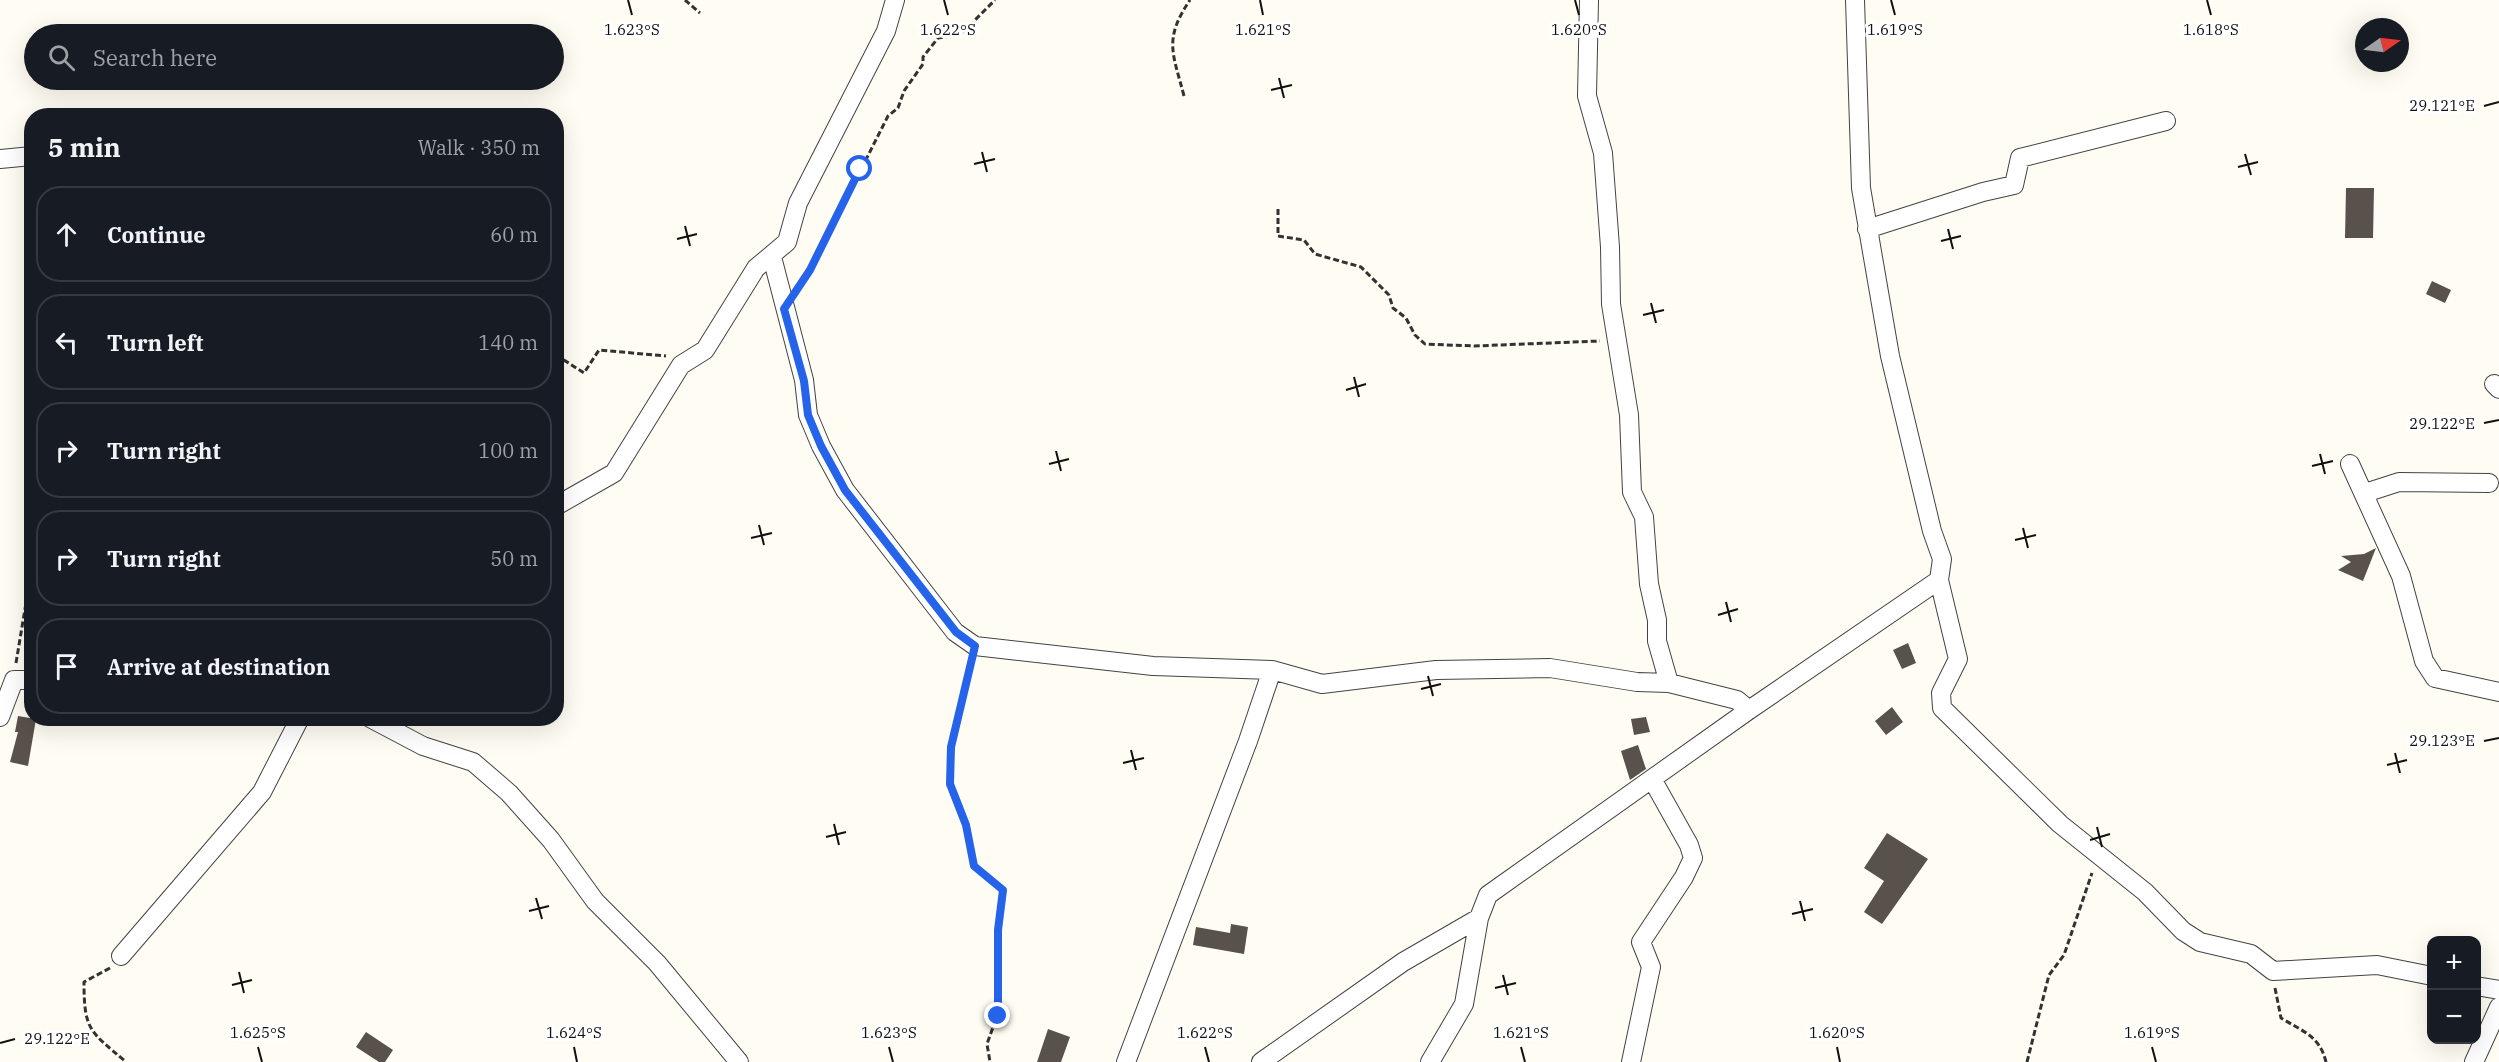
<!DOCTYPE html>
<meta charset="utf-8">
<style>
:root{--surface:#171b24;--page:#242831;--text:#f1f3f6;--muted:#9ea1a6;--line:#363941}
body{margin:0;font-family:"IBM Plex Serif",serif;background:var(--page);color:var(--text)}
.controls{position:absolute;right:18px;bottom:18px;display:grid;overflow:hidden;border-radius:12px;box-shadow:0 6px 24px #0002}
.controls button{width:54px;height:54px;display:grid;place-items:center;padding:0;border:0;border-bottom:2px solid var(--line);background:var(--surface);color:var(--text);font:30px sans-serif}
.compass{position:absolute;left:2355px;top:18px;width:54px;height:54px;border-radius:50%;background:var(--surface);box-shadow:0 6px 24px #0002;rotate:76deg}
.stop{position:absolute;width:18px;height:18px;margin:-14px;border:4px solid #2563eb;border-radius:50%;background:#fff}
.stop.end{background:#2563eb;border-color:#fff;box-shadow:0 2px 6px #0008}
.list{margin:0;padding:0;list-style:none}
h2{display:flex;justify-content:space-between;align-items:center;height:78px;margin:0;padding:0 24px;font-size:26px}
h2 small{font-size:20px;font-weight:400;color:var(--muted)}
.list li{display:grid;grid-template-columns:39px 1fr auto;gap:18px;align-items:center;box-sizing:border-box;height:96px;margin:0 12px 12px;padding:0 12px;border:2px solid var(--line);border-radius:24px}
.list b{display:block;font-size:22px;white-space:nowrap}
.list em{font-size:20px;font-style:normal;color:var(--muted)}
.icon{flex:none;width:33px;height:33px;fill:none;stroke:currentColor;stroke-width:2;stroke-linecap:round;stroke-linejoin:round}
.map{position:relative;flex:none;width:2499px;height:1062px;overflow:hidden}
.search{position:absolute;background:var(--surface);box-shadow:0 6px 24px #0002;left:24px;top:24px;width:540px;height:66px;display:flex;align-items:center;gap:15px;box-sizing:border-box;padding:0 21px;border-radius:33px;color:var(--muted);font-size:22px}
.panel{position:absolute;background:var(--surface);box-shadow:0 6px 24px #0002;left:24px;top:108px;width:540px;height:618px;border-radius:24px}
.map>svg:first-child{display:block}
.building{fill:#58514c}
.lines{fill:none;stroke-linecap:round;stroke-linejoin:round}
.street-casing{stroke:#434343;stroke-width:20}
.path{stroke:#323232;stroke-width:3;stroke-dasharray:6 3;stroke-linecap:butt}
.street{stroke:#fff;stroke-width:18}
.route{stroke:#2563eb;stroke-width:8}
.ticks{fill:none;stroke:#101010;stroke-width:2}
.ticks-label{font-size:15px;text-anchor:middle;fill:#101010;stroke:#fff;stroke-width:6;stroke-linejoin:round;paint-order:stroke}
</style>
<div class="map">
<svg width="2499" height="1062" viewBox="0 0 2499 1062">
<rect width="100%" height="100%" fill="#fffdf3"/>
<path class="building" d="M2346 188H2374L2373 238H2345Z
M2432 281 2451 290 2445 303 2426 294Z
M2376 548 2363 581 2338 570 2351 562 2341 556 2364 554Z
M1908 643 1916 663 1902 669 1893 650Z
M1892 707 1903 722 1886 735 1875 721Z
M18 716 36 719 28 766 10 762 18 732H15Z
M1646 717 1650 732 1634 735 1631 719Z
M1638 745 1646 769 1630 780 1621 751Z
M1887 833 1928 859 1882 924 1864 912 1884 881 1864 868Z
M1231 924 1248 927 1244 954 1193 945 1196 927 1230 933Z
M1048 1029 1070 1037 1061 1062H1037Z
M366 1032 393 1050 385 1062H379L356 1047Z"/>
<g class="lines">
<defs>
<path id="street" d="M1589 0 1587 96 1603 153 1610 247 1611 304 1629 415 1632 492 1644 517 1649 584 1657 620V641L1669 683 1737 700 1749 710
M0 159 32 156
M1867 229 1983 192 2014 185 2020 158 2166 121
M772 257 804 380 808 415 821 446 845 490 955 632 975 646 1153 666 1272 670 1322 684 1436 670 1550 668 1637 682 1669 683
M2494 384 2499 389
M2350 464 2401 576 2424 661 2435 678 2499 692
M2365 493 2399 482 2489 483
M556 506 614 473 681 365 705 350 756 268 787 242 798 203 886 31 895 0
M1939 580 1958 659 1941 693 1942 708 2060 824 2145 892 2183 931 2200 942 2251 954 2273 971 2377 965 2432 976
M0 717 14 680H32
M370 718 423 746 473 762 509 793 551 840 595 901 657 963 739 1062
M121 956 262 792 300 718
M2476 986 2499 990
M1126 1062 1248 741 1272 670
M1261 1062 1403 962 1479 918
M1430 1062 1464 1004 1479 918 1488 895 1749 710 1939 580 1942 559 1932 531 1890 356 1861 188 1855 0
M1631 1062 1651 967 1641 942 1684 877 1693 858 1689 845 1652 779
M2474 1062 2499 1007"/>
</defs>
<use href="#street" class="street-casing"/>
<path class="path" d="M685 0 700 13
M1184 96C1173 53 1163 40 1190 0
M1278 209V236L1304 240 1315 254 1361 267 1389 295 1393 308 1406 318 1415 335 1425 344 1474 346 1600 341
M798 288 810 270 888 116 898 108 904 91 923 64V57L938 38 961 34 995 0
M556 355 584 373 599 350 666 356
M970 662 951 747 950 784 966 825 974 866 1003 890 998 930 997 1016 987 1044 990 1062
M16 663 32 567
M110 968 84 982C84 1031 90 1031 126 1062
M2275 988 2281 1018C2302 1031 2320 1036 2326 1062
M2027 1062 2049 975 2064 955 2092 873"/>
<use href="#street" class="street"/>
</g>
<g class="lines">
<path class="route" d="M860 169 810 270 784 309 804 381 808 415 821 446 845 490 956 632 975 646 951 747 950 784 966 825 974 866 1003 890 998 930V1016"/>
</g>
<path class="ticks" d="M628 0 632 15M944 0 948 15M1260 0 1263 15M1575 0 1579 15M1891 0 1895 15M2207 0 2211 15M1279 78 1284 98M1271 90 1292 85M2484 106 2499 102M982 152 987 172M2245 154 2251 175M974 164 995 159M2238 167 2258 162M685 226 690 246M1948 229 1953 249M677 239 697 234M1941 241 1961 236M1651 303 1656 323M1643 315 1664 310M1354 377 1359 397M1346 390 1366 384M2484 423 2499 420M1056 451 1061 471M2320 454 2325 474M1049 464 1069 459M2312 466 2333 461M759 525 764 545M2023 528 2028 548M751 538 772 533M2015 540 2036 535M1726 602 1731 622M1718 615 1738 609M1428 676 1433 696M1421 689 1441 684M2484 741 2499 738M1131 750 1136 770M2395 753 2400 773M1123 763 1144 758M2387 765 2407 760M834 824 839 845M2097 827 2102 847M826 837 846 832M2090 840 2110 834M536 898 542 919M1800 901 1805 921M529 911 549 906M1792 914 1813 909M239 972 244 993M1503 975 1508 995M232 985 252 980M1495 988 1516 983M0 1043 15 1039M258 1047 262 1062M574 1047 577 1062M889 1047 893 1062M1205 1047 1209 1062M1521 1047 1525 1062M1837 1047 1840 1062M2152 1047 2156 1062"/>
<g class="ticks-label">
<text x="632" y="35">1.623°S</text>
<text x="948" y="35">1.622°S</text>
<text x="1263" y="35">1.621°S</text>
<text x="1579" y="35">1.620°S</text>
<text x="1895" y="35">1.619°S</text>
<text x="2211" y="35">1.618°S</text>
<text x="2442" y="111">29.121°E</text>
<text x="2442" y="429">29.122°E</text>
<text x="2442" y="746">29.123°E</text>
<text x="258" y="1038">1.625°S</text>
<text x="574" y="1038">1.624°S</text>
<text x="889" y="1038">1.623°S</text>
<text x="1205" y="1038">1.622°S</text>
<text x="1521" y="1038">1.621°S</text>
<text x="1837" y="1038">1.620°S</text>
<text x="2152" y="1038">1.619°S</text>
<text x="57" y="1044">29.122°E</text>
</g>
</svg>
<div class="controls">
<button>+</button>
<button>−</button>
</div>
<svg class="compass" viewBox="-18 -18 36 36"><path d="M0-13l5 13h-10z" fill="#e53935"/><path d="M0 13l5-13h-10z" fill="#9ea1a6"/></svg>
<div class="stop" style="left:860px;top:169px"></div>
<div class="stop end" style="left:998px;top:1016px"></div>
<div class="search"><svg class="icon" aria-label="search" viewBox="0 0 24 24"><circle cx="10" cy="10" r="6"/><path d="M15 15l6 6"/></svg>Search here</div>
<section class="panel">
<h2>5 min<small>Walk · 350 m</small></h2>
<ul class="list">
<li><svg class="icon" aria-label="ahead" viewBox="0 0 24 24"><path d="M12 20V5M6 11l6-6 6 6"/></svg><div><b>Continue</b></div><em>60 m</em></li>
<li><svg class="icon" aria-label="left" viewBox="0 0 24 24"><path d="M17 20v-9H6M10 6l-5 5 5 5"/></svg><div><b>Turn left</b></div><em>140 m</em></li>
<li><svg class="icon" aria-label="right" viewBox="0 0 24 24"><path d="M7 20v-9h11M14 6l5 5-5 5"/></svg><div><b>Turn right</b></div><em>100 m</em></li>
<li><svg class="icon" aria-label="right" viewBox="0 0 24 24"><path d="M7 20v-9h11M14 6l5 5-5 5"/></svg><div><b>Turn right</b></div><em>50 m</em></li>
<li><svg class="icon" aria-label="arrive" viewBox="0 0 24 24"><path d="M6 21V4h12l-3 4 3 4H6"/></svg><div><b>Arrive at destination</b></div></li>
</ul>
</section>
</div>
